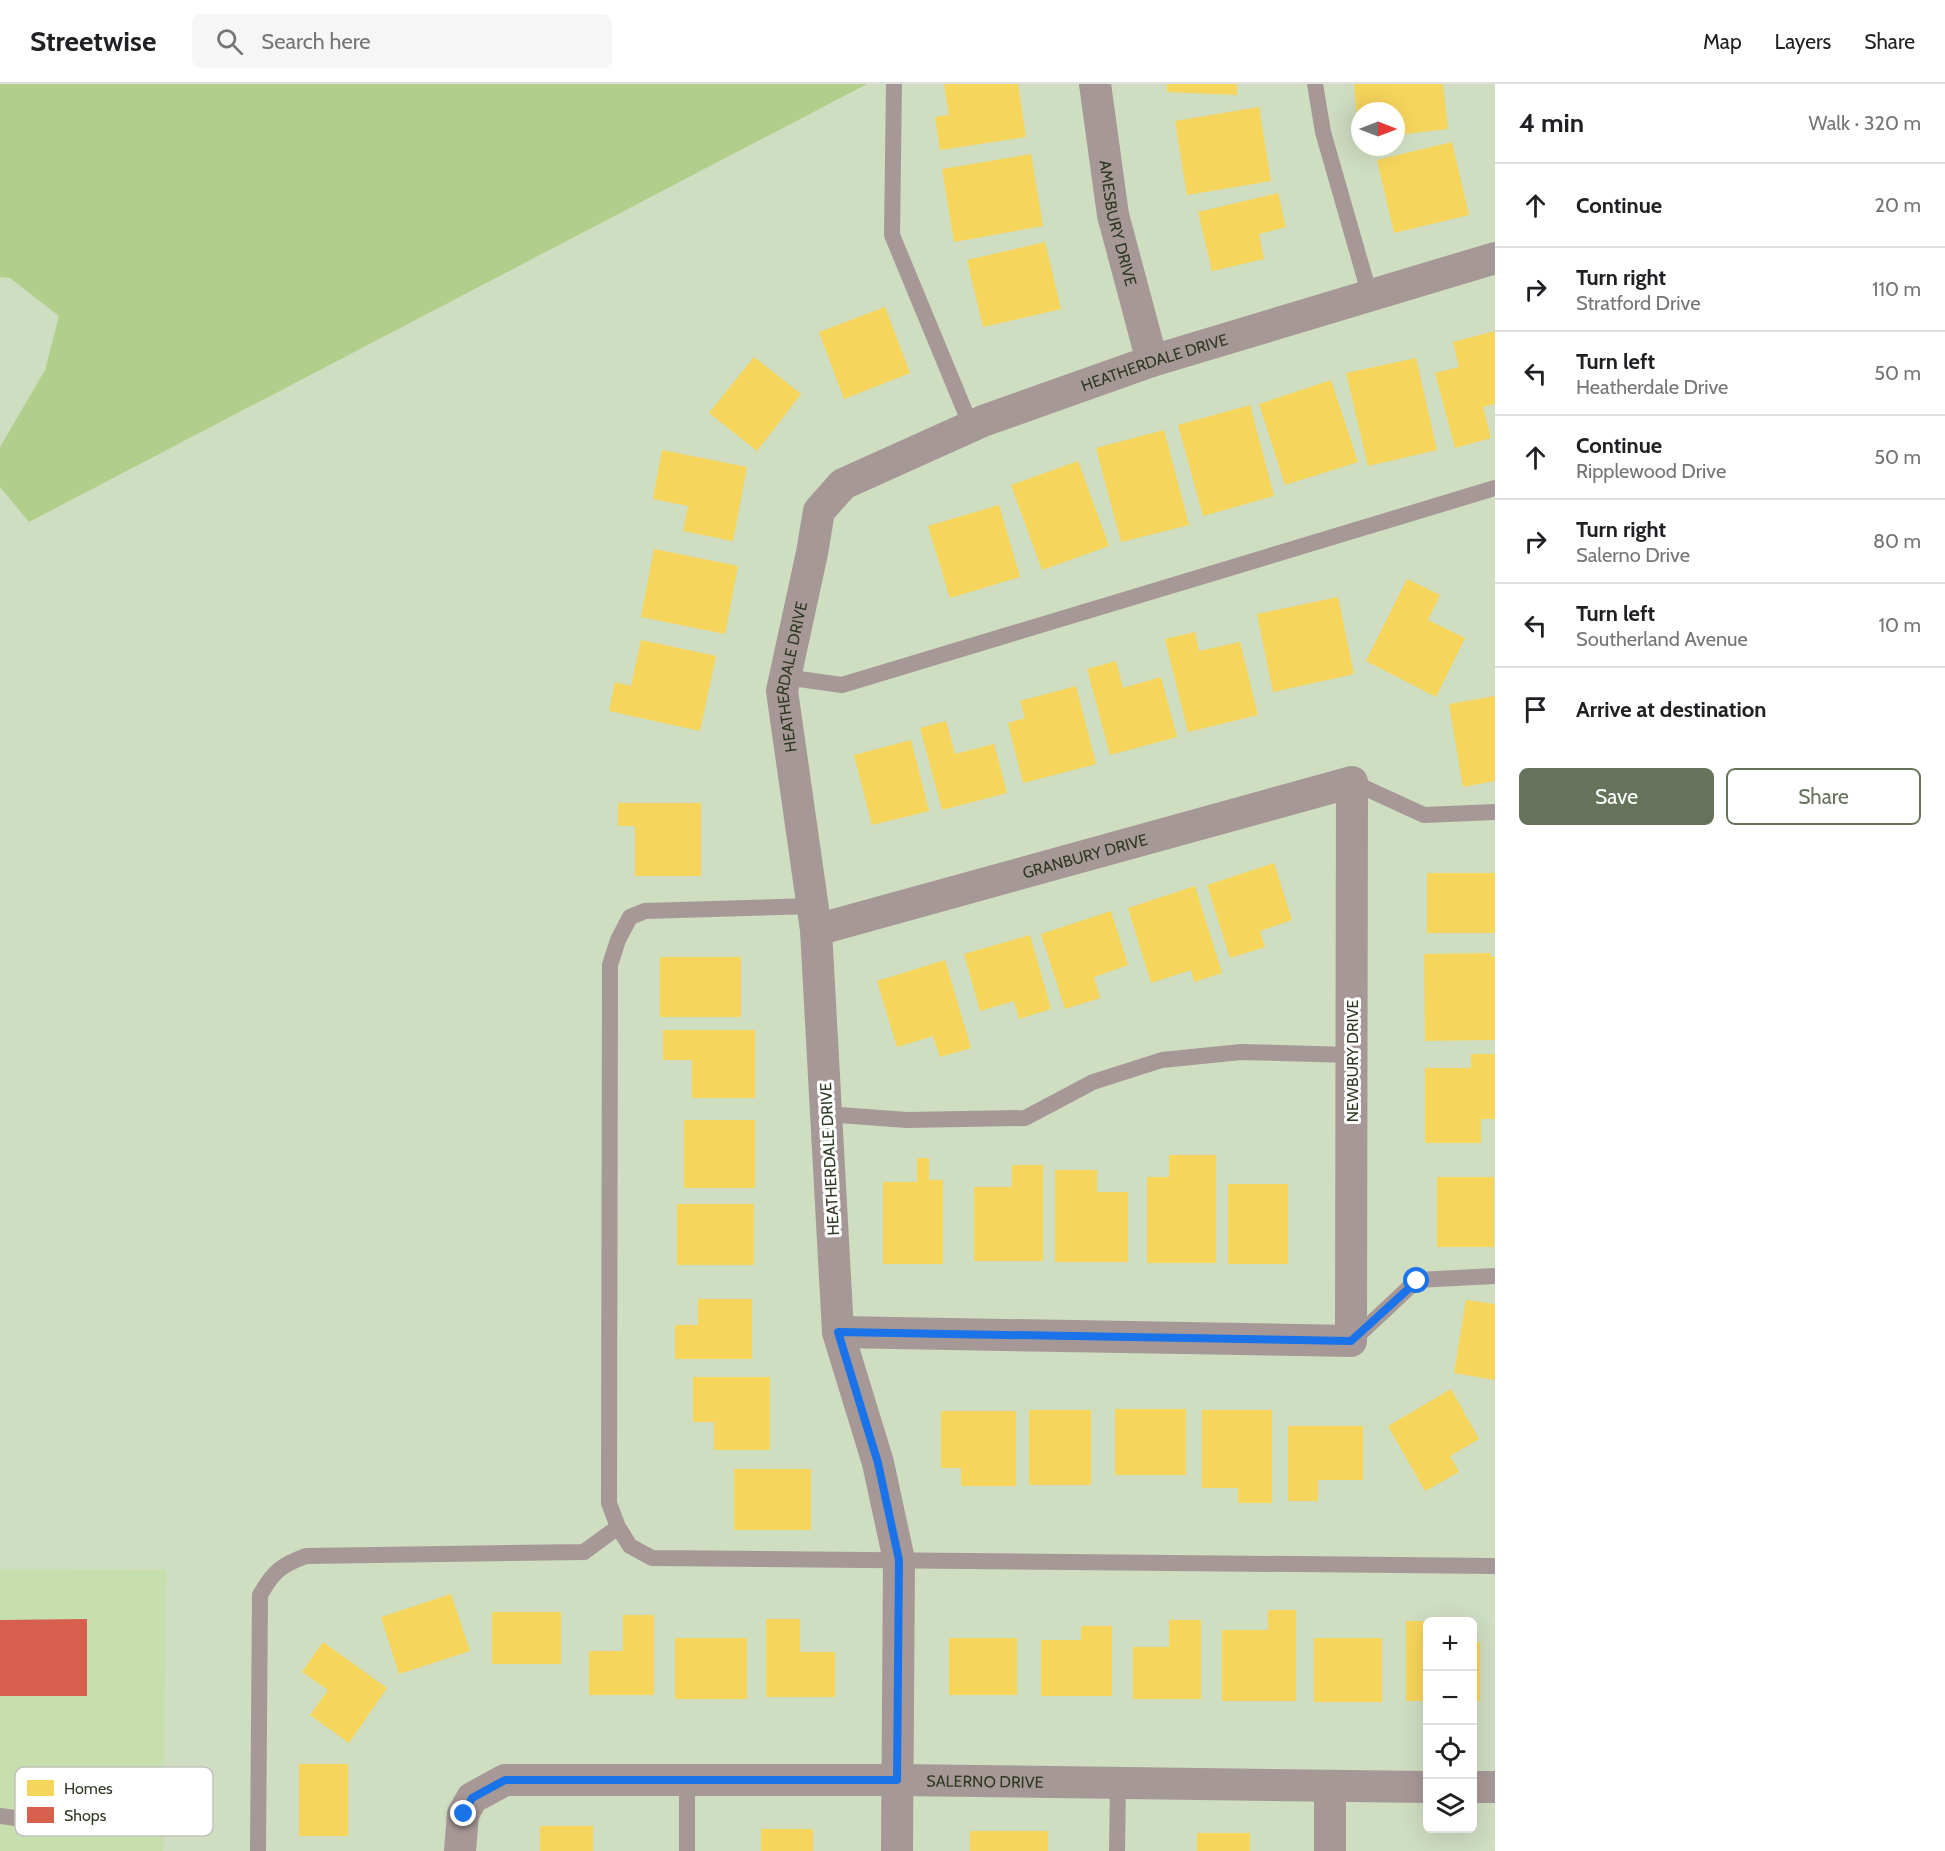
<!DOCTYPE html>
<meta charset="utf-8">
<style>
:root{--surface:#fff;--page:#f6f6f6;--text:#202124;--muted:#757577;--line:#e0e0e0;--accent:#66725a}
body{margin:0;font-family:Cabin,sans-serif;background:var(--page);color:var(--text)}
.controls{position:absolute;right:18px;bottom:18px;display:grid;overflow:hidden;border-radius:9px;box-shadow:0 6px 24px #0002}
.controls button{width:54px;height:54px;display:grid;place-items:center;padding:0;border:0;border-bottom:2px solid var(--line);background:var(--surface);color:var(--text);font:30px sans-serif}
.compass{position:absolute;left:1351px;top:18px;width:54px;height:54px;border-radius:50%;background:var(--surface);box-shadow:0 6px 24px #0002;rotate:90deg}
.stop{position:absolute;width:18px;height:18px;margin:-14px;border:4px solid #1a73e8;border-radius:50%;background:#fff}
.stop.end{background:#1a73e8;border-color:#fff;box-shadow:0 2px 6px #0008}
.list{margin:0;padding:0;list-style:none}
h2{display:flex;justify-content:space-between;align-items:center;height:78px;margin:0;padding:0 24px;font-size:26px}
h2 small{font-size:20px;font-weight:400;color:var(--muted)}
.list li{display:grid;grid-template-columns:39px 1fr auto;gap:18px;align-items:center;box-sizing:border-box;height:84px;padding:0 24px;border-top:2px solid var(--line)}
.list b{display:block;font-size:22px;white-space:nowrap}
.list p{margin:0;font-size:20px;white-space:nowrap;color:var(--muted)}
.list em{font-size:20px;font-style:normal;color:var(--muted)}
.actions{display:flex;gap:12px;padding:18px 24px}
.actions a{flex:1;padding:14px 0;border:2px solid var(--accent);border-radius:9px;text-align:center;font-size:21px;color:var(--accent)}
.actions .main{background:var(--accent);color:#fff}
.icon{flex:none;width:33px;height:33px;fill:none;stroke:currentColor;stroke-width:2;stroke-linecap:round;stroke-linejoin:round}
.map{position:relative;flex:none;width:1495px;height:1767px;overflow:hidden}
header{display:flex;align-items:center;gap:36px;box-sizing:border-box;height:84px;padding:0 30px;background:var(--surface);border-bottom:2px solid var(--line)}
header strong{font-size:28px}
nav{display:flex;gap:33px;margin-inline-start:auto;font-size:21px}
.search{width:420px;height:54px;background:var(--page);display:flex;align-items:center;gap:15px;box-sizing:border-box;padding:0 21px;border-radius:9px;color:var(--muted);font-size:22px}
main{display:flex}
aside{flex:1;background:var(--surface)}
.map>svg:first-child{display:block}
.built{fill:#c7deaf}
.green{fill:#b1cf8b}
.homes{fill:#f6d55c}
.shops{fill:#d6604d}
.lines{fill:none;stroke-linecap:round;stroke-linejoin:round}
.service{stroke:#a69896;stroke-width:16}
.minor{stroke:#a69896;stroke-width:32}
.route{stroke:#1a73e8;stroke-width:8}
.labels{text-anchor:middle;stroke-width:6;stroke-linejoin:round;paint-order:stroke}
.street-label{font-size:16px;fill:#2e3822;stroke:#fff}
.key{fill:#fff;stroke:#c0c3bd;stroke-width:1.5}
.key-label{font-size:16px;fill:#2e3822}
</style>
<header>
<strong>Streetwise</strong>
<div class="search"><svg class="icon" aria-label="search" viewBox="0 0 24 24"><circle cx="10" cy="10" r="6"/><path d="M15 15l6 6"/></svg>Search here</div>
<nav><a>Map</a><a>Layers</a><a>Share</a></nav>
</header>
<main>
<div class="map">
<svg width="1495" height="1767" viewBox="0 0 1495 1767">
<rect width="100%" height="100%" fill="#cfddc1"/>
<path class="built" d="M0 1485 166 1486 163 1767H0Z"/>
<path class="green" d="M0 0H867L29 438 0 403V363L45 286 59 232 10 194 0 193Z"/>
<path class="homes" d="M944 0H1018L1026 53 940 66 935 33 949 31Z
M1167 0H1237V11L1167 8Z
M1354 0H1443L1448 45 1396 51V27H1360V43H1358Z
M1259 23 1271 97 1187 111 1175 37Z
M1452 58 1469 131 1394 149 1377 76Z
M1031 70 1043 142 954 158 942 85Z
M1278 109 1286 143 1259 150 1264 175 1212 187 1198 128Z
M1045 158 1061 225 983 243 967 176Z
M885 223 910 289 844 315 819 248Z
M1495 247V320L1483 323 1491 354 1455 364 1435 289 1459 283 1453 258Z
M754 273 801 310 757 367 709 329Z
M1416 274 1437 366 1368 382 1346 289Z
M1331 296 1358 378 1285 401 1259 320Z
M1250 321 1274 412 1203 432 1178 341Z
M1164 346 1189 441 1121 458 1096 364Z
M662 366 747 383 733 457 683 447 688 422 653 415Z
M1078 377 1109 462 1042 486 1011 401Z
M999 421 1020 493 950 514 928 442Z
M654 465 738 482 725 550 641 533Z
M1407 495 1440 511 1428 536 1465 554 1436 613 1366 577Z
M1338 513 1354 590 1273 608 1257 530Z
M1195 548 1199 567 1240 558 1258 631 1188 648 1165 555Z
M641 556 716 572 700 647 609 627 615 598 631 602Z
M1116 577 1123 604 1161 593 1177 653 1110 671 1087 585Z
M1076 602 1096 680 1023 699 1008 639 1025 634 1020 617Z
M1495 612V697L1463 703 1449 620Z
M946 637 955 670 994 660 1007 709 942 726 920 644Z
M911 656 929 727 872 741 854 671Z
M618 719H701V792H635V742H618Z
M1274 779 1292 836 1260 847 1265 863 1230 874 1207 801Z
M1427 789H1495V849H1427Z
M1195 802 1222 889 1194 898 1191 886 1151 899 1128 824Z
M1111 827 1128 881 1094 893 1100 914 1065 925 1041 850Z
M1030 851 1051 925 1019 935 1014 917 980 927 964 870Z
M1491 869V873H1495V956L1425 957 1424 870Z
M660 873H741V933H660Z
M945 876 971 964 940 973 933 952 897 963 877 897Z
M663 946H755V1014H692V976H663Z
M1471 970H1495V1035H1481V1059H1425V984H1471Z
M684 1036H755V1104H684Z
M1169 1071H1216V1179H1147V1093H1169Z
M917 1074H929V1096H943V1180H883V1098H917Z
M1012 1081H1043V1177H974V1103H1012Z
M1055 1086H1097V1108H1128V1178H1055Z
M1437 1093H1494V1163H1437Z
M1228 1100H1288V1180H1228Z
M677 1120H754V1181H677Z
M698 1215H752V1275H675V1241H698Z
M1466 1216 1495 1220V1296L1454 1289Z
M693 1293H770V1366H714V1338H693Z
M1451 1305 1479 1355 1450 1372 1459 1388 1425 1407 1388 1342Z
M1115 1325H1186V1391H1115Z
M1029 1326H1091V1401H1029Z
M1202 1326H1272V1419H1238V1404H1202Z
M941 1327H1016V1402H961V1384H941Z
M1288 1342H1363V1396H1318V1417H1288Z
M734 1385H811V1446H734Z
M451 1510 470 1567 399 1590 381 1533Z
M1268 1526H1296V1617H1222V1546H1268Z
M492 1528H561V1580H492Z
M623 1531H654V1611H589V1567H623Z
M766 1535H800V1568H835V1613H766Z
M1169 1536H1201V1615H1133V1563H1169Z
M1406 1537H1428V1617H1406Z
M1081 1542H1112V1612H1041V1556H1081Z
M675 1554H747V1615H675Z
M949 1554H1017V1611H949Z
M1314 1554H1382V1618H1314Z
M323 1558 387 1604 349 1659 310 1631 328 1606 302 1588Z
M1472 1558H1480V1617H1472Z
M299 1680H348V1752H299Z
M540 1742H593V1767H540Z
M761 1745H813V1767H761Z
M970 1747H1048V1767H970Z
M1197 1749H1250V1767H1197Z"/>
<path class="shops" d="M87 1535V1612H0V1536Z"/>
<g class="lines">
<path class="service" d="M894 0 892 151 971 342
M1315 0 1323 48 1370 212
M785 593 842 601 1495 404
M1352 698 1424 731 1495 728
M813 822 645 827 630 833 618 856 610 881 609 1419 618 1443 630 1462 652 1474 1495 1482
M826 1030 907 1036 1025 1034 1093 998 1162 976 1241 968 1352 971
M1352 1257 1417 1196 1495 1192
M0 1732 51 1739
M258 1767 260 1511C273 1488 281 1481 306 1472L584 1468 618 1443
M687 1767V1696
M1117 1767 1118 1699"/>
<g class="minor">
<path id="s1" d="M1095 0 1113 131 1152 277"/>
<path id="s2" d="M816 846 1352 698 1351 1257 838 1248"/>
<path d="M1330 1703V1767"/>
<path d="M1472 1703H1495"/>
<path id="s3" d="M460 1767 463 1730 472 1714 505 1696H897L1428 1703"/>
<path id="s4" d="M897 1767 899 1476 878 1379 838 1248 816 846 782 607 812 469 819 427 843 400 983 337 1152 277 1495 174"/>
</g>
</g>
<g class="lines">
<path class="route" d="M464 1730 472 1714 505 1696H897L899 1476 878 1379 838 1248 1351 1257 1417 1197"/>
</g>
<g class="labels">
<g class="street-label">
<text dy="6" stroke="none"><textPath href="#s1" startOffset="141">AMESBURY DRIVE</textPath></text>
<text dy="6" stroke="none"><textPath href="#s4" startOffset="1726">HEATHERDALE DRIVE</textPath></text>
<text dy="6" stroke="none"><textPath href="#s4" startOffset="1186">HEATHERDALE DRIVE</textPath></text>
<text dy="6" stroke="none"><textPath href="#s2" startOffset="279">GRANBURY DRIVE</textPath></text>
<text transform="translate(1352 977) rotate(-90)" y="6">NEWBURY DRIVE</text>
<text transform="translate(829 1075) rotate(-93)" y="6">HEATHERDALE DRIVE</text>
<text dy="6" stroke="none"><textPath href="#s3" startOffset="573">SALERNO DRIVE</textPath></text>
</g>
</g>
<rect x="15" y="1683" width="198" height="69" rx="9" class="key"/>
<rect x="27" y="1696" width="27" height="16" fill="#f6d55c"/>
<rect x="27" y="1723" width="27" height="16" fill="#d6604d"/>
<g class="key-label">
<text x="64" y="1710">Homes</text>
<text x="64" y="1737">Shops</text>
</g>
</svg>
<div class="controls">
<button>+</button>
<button>−</button>
<button><svg class="icon" aria-label="locate" viewBox="0 0 24 24"><circle cx="12" cy="12" r="6"/><path d="M12 2v4M12 18v4M2 12h4M18 12h4"/></svg></button>
<button><svg class="icon" aria-label="layers" viewBox="0 0 24 24"><path d="M12 4l9 5-9 5-9-5zM3 14l9 5 9-5"/></svg></button>
</div>
<svg class="compass" viewBox="-18 -18 36 36"><path d="M0-13l5 13h-10z" fill="#e53935"/><path d="M0 13l5-13h-10z" fill="#757577"/></svg>
<div class="stop" style="left:1417px;top:1197px"></div>
<div class="stop end" style="left:464px;top:1730px"></div>
</div>
<aside>
<h2>4 min<small>Walk · 320 m</small></h2>
<ul class="list">
<li><svg class="icon" aria-label="ahead" viewBox="0 0 24 24"><path d="M12 20V5M6 11l6-6 6 6"/></svg><div><b>Continue</b></div><em>20 m</em></li>
<li><svg class="icon" aria-label="right" viewBox="0 0 24 24"><path d="M7 20v-9h11M14 6l5 5-5 5"/></svg><div><b>Turn right</b><p>Stratford Drive</p></div><em>110 m</em></li>
<li><svg class="icon" aria-label="left" viewBox="0 0 24 24"><path d="M17 20v-9H6M10 6l-5 5 5 5"/></svg><div><b>Turn left</b><p>Heatherdale Drive</p></div><em>50 m</em></li>
<li><svg class="icon" aria-label="ahead" viewBox="0 0 24 24"><path d="M12 20V5M6 11l6-6 6 6"/></svg><div><b>Continue</b><p>Ripplewood Drive</p></div><em>50 m</em></li>
<li><svg class="icon" aria-label="right" viewBox="0 0 24 24"><path d="M7 20v-9h11M14 6l5 5-5 5"/></svg><div><b>Turn right</b><p>Salerno Drive</p></div><em>80 m</em></li>
<li><svg class="icon" aria-label="left" viewBox="0 0 24 24"><path d="M17 20v-9H6M10 6l-5 5 5 5"/></svg><div><b>Turn left</b><p>Southerland Avenue</p></div><em>10 m</em></li>
<li><svg class="icon" aria-label="arrive" viewBox="0 0 24 24"><path d="M6 21V4h12l-3 4 3 4H6"/></svg><div><b>Arrive at destination</b></div></li>
</ul>
<div class="actions"><a class="main">Save</a><a>Share</a></div>
</aside>
</main>
